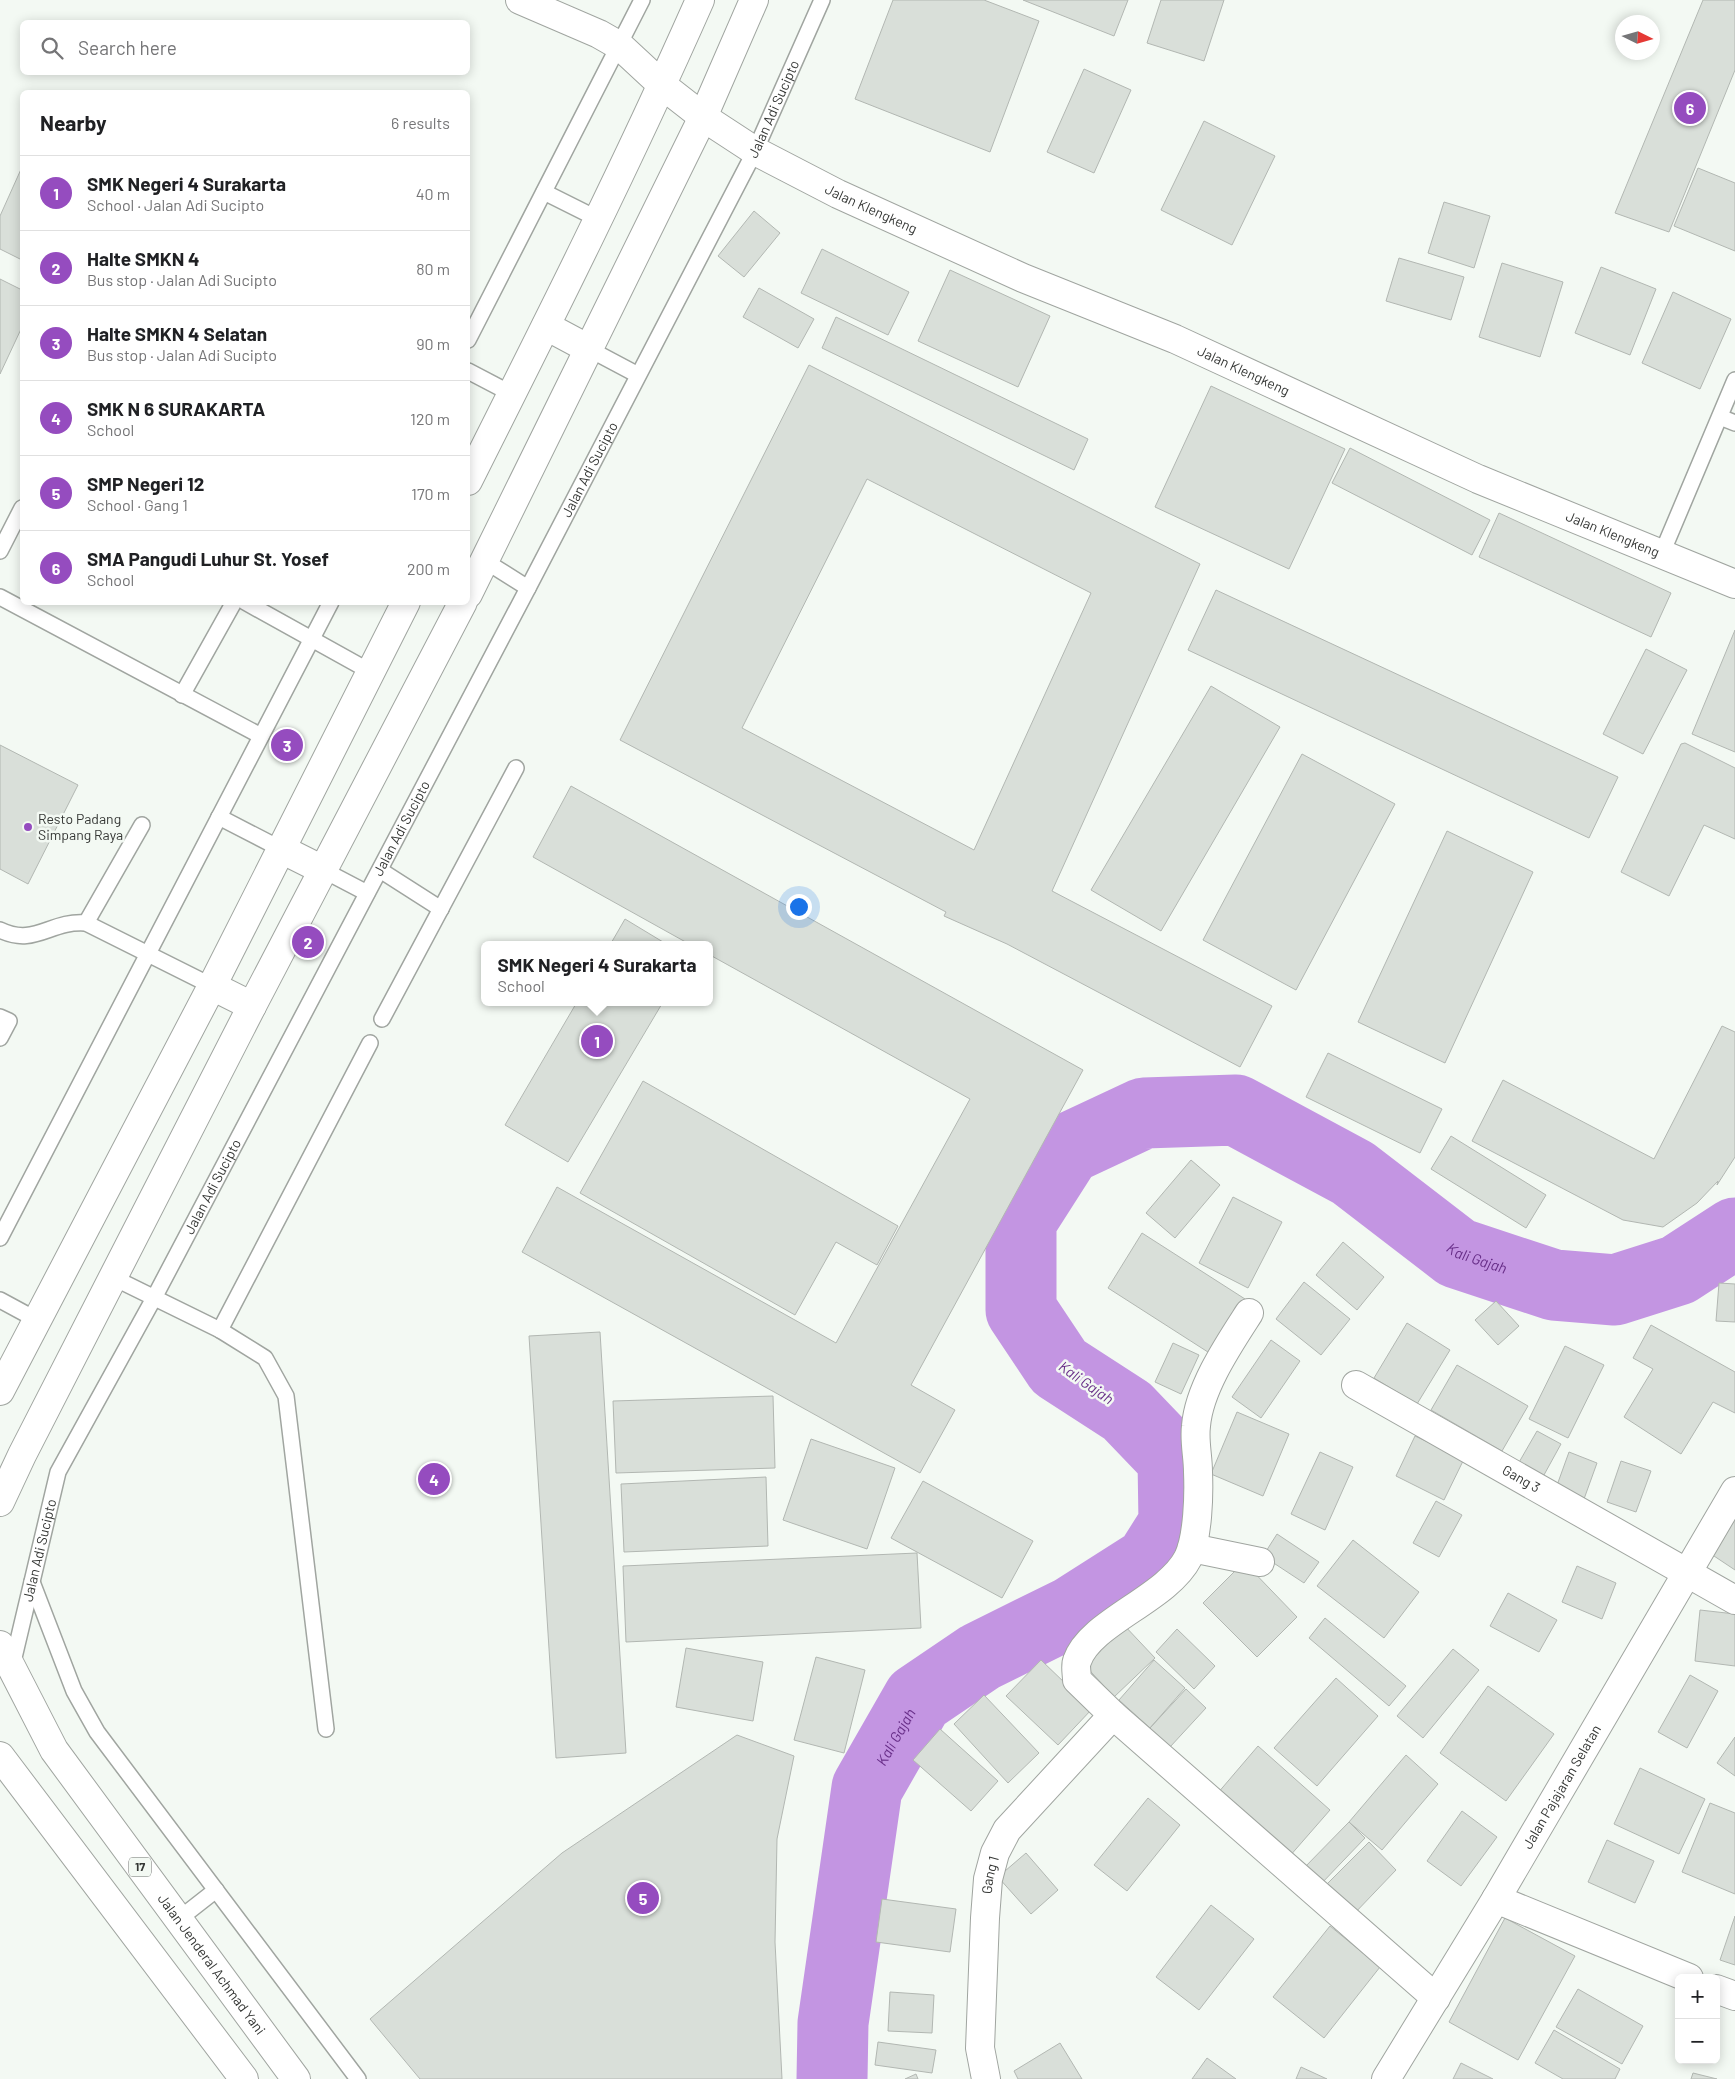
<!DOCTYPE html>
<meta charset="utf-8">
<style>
:root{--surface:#fff;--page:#f6f6f6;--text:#202124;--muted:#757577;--line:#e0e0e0;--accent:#954cbf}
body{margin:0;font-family:Barlow,sans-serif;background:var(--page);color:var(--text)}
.controls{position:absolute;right:15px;bottom:15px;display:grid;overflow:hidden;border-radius:8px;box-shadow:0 2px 12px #0003}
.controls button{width:45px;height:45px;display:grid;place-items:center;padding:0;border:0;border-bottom:1px solid var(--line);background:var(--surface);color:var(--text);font:25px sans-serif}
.compass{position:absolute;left:1615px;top:15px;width:45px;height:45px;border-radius:50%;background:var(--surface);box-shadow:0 2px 12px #0003;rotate:95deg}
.you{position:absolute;left:798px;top:906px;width:18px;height:18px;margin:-12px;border:4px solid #fff;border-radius:50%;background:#1a73e8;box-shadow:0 0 0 8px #1a73e833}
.badge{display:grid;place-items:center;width:32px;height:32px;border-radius:50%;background:var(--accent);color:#fff;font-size:16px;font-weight:700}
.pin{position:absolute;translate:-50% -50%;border:2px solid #fff;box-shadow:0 1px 5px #0006}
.popup{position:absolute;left:481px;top:941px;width:232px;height:65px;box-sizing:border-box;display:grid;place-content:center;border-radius:8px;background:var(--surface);filter:drop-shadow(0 1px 4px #0005);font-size:16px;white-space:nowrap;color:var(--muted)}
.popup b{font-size:19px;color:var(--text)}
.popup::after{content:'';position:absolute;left:50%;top:100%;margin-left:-10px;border:10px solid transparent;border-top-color:var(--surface)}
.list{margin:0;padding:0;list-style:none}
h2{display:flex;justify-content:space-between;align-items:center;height:65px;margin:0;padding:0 20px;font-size:21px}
h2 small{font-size:16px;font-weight:400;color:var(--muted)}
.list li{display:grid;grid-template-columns:32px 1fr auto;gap:15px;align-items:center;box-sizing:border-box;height:75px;padding:0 20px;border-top:1px solid var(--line)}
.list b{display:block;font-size:19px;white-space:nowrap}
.list p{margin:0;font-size:16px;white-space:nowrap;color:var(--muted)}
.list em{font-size:16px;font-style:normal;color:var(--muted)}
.icon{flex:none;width:28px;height:28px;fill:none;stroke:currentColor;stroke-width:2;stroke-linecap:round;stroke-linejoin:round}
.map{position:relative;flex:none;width:1735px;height:2079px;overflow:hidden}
.search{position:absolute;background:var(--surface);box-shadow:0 2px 12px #0003;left:20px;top:20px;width:450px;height:55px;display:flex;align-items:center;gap:12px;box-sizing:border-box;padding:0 18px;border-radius:8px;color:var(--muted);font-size:19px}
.panel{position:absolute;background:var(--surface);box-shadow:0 2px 12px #0003;left:20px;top:90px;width:450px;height:515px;border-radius:8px}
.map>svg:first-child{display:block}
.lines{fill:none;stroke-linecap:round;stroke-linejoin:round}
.river{stroke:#c395e2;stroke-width:71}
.building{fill:#d9dfd9;stroke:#b2b7b2;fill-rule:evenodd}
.lane-casing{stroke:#a0a5a0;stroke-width:18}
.street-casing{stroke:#a0a5a0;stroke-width:30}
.highway-casing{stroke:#a0a5a0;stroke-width:30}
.lane{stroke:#fff;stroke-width:15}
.street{stroke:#fff;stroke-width:28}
.highway{stroke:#fff;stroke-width:28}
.poi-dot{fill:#954cbf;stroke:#f3f9f3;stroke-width:2}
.labels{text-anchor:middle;stroke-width:5;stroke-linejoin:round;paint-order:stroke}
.shield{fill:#f3f9f3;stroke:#6e716e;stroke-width:1}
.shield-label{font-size:12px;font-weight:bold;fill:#353735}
.street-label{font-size:14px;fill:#353735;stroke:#f3f9f3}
.poi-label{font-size:14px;fill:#353735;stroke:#f3f9f3;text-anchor:start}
.water-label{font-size:15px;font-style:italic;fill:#672d87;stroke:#f3f9f3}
</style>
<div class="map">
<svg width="1735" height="2079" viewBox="0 0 1735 2079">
<rect width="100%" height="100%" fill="#f3f9f3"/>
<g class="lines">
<path class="river" id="s1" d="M832 2079 833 2023 867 1788 918 1699 980 1657 1073 1611 1150 1562 1174 1524 1173 1459 1127 1411 1059 1367 1021 1310V1221L1067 1149 1144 1113 1236 1110 1353 1173 1457 1253 1554 1285 1615 1290 1678 1270 1735 1233"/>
</g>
<path class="building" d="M893 0H984L1039 21 990 152 855 99Z
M1023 0H1128L1114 36Z
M1161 0H1224L1204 61 1147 43Z
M1703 0H1735V70L1669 232 1615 213Z
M1084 69 1131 90 1094 173 1047 152Z
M1204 121 1275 156 1232 245 1161 210Z
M22 167V260L0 249V216Z
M1698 168 1735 183V251L1674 226Z
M1444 202 1490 216 1474 268 1428 253Z
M754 211 780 233 744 277 718 256Z
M822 249 909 292 888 335 801 293Z
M1399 258 1464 277 1451 320 1386 301Z
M1502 263 1563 282 1540 357 1479 337Z
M1601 267 1656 289 1630 355 1575 333Z
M950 270 1050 316 1018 387 918 341Z
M0 279 22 290V327L0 374Z
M759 288 814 319 798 348 743 317Z
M1673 292 1731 319 1700 389 1642 363Z
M836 317 1088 439 1074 470 822 348Z
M809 365 1200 564 1052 891 1272 1006 1240 1067 1007 944 944 916 946 912 620 740ZM867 479 1091 593 974 850 742 728Z
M1211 386 1345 449 1289 569 1155 507Z
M1350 448 1490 520 1472 555 1332 483Z
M1499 513 1671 593 1651 637 1479 557Z
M1216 590 1618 777 1589 838 1188 650Z
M1735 630V752L1692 734Z
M1646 649 1687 670 1643 754 1603 734Z
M1211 686 1280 727 1161 931 1091 890Z
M1685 743 1735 768V839L1704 825 1669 896 1621 872 1681 744Z
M0 745 78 785 28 884 0 869Z
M1302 754 1395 804 1296 990 1203 940Z
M571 786 1083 1070 911 1385 955 1410 920 1473 522 1252 557 1187 836 1343 970 1099 710 955V945H691L533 857Z
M1447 831 1533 872 1445 1063 1358 1022Z
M625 919 668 945H610Z
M577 1002H663L568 1162 505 1125Z
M1722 1026 1735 1032V1157L1717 1185 1718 1181 1697 1203 1663 1227 1623 1220 1472 1141 1503 1080 1654 1159Z
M1328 1053 1442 1109 1420 1153 1306 1097Z
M643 1081 898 1226 877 1265 836 1242 795 1315 580 1193Z
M1451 1136 1546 1195 1526 1228 1431 1169Z
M1191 1160 1220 1185 1175 1238 1146 1213Z
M1233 1197 1282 1222 1248 1288 1199 1263Z
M1142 1233 1245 1299 1211 1354 1108 1288Z
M1343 1242 1384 1277 1357 1310 1316 1275Z
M1304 1282 1350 1319 1321 1355 1276 1319Z
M1719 1283 1735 1284V1322L1716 1321Z
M1496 1301 1519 1326 1498 1345 1475 1320Z
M1407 1323 1450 1350 1417 1404 1374 1378Z
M1651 1325 1735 1372V1413L1713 1402 1681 1454 1624 1417 1653 1369 1633 1358Z
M600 1332 626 1753 556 1758 529 1336Z
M1271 1340 1300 1361 1261 1418 1232 1397Z
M1173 1343 1199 1355 1181 1394 1155 1382Z
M1565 1346 1604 1365 1568 1438 1529 1419Z
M1457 1365 1528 1406 1502 1451 1431 1410Z
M773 1396 775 1468 616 1473 613 1401Z
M1237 1412 1289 1434 1263 1496 1211 1474Z
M1537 1431 1561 1444 1539 1484 1514 1471Z
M1415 1436 1464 1459 1444 1500 1396 1476Z
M811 1439 895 1468 867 1549 783 1520Z
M1320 1452 1353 1467 1325 1530 1291 1514Z
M1569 1452 1597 1463 1584 1499 1556 1488Z
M1621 1461 1651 1471 1636 1512 1607 1502Z
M766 1477 768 1546 624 1552 621 1484Z
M923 1481 1033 1541 1002 1598 891 1538Z
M1436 1501 1462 1515 1439 1557 1413 1543Z
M1735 1519V1570L1711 1554Z
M1277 1534 1319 1562 1304 1583 1263 1556Z
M1353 1540 1419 1592 1384 1638 1317 1586Z
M917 1553 921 1628 626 1642 623 1566Z
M1244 1562 1297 1617 1257 1657 1203 1603Z
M1577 1566 1616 1583 1602 1619 1562 1602Z
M1508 1593 1557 1620 1539 1652 1490 1626Z
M1700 1610 1735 1614V1666L1695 1661Z
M1325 1618 1406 1686 1389 1706 1309 1638Z
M1123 1624 1155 1658 1114 1697 1082 1662Z
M1177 1629 1215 1666 1194 1689 1156 1652Z
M686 1648 763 1662 753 1721 676 1707Z
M1453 1649 1479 1670 1423 1738 1397 1716Z
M816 1657 865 1670 844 1753 794 1740Z
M1041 1660 1092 1709 1058 1745 1006 1696Z
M1154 1660 1185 1688 1150 1728 1119 1700Z
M1690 1675 1718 1691 1687 1748 1658 1732Z
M1336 1678 1378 1716 1317 1786 1274 1748Z
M1488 1686 1554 1734 1506 1801 1440 1753Z
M1186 1689 1206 1708 1170 1747 1150 1728Z
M984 1695 1039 1753 1008 1783 954 1724Z
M940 1729 998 1781 971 1811 913 1760Z
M737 1735 794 1756 777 1839 775 1942 782 2079H420L370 2019 562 1853Z
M1735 1737V1776L1717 1763Z
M1258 1746 1330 1810 1289 1857 1217 1794Z
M1406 1755 1438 1784 1382 1850 1349 1822Z
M1640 1768 1705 1799 1679 1854 1614 1824Z
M1148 1798 1180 1825 1127 1891 1094 1865Z
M1710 1803 1735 1813V1894L1682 1872Z
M1462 1811 1497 1837 1461 1886 1427 1861Z
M1349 1822 1365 1838 1320 1885 1303 1869Z
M1607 1840 1654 1861 1635 1903 1588 1882Z
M1369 1842 1396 1870 1352 1916 1323 1888Z
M1026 1853 1058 1890 1031 1914 998 1877Z
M882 1899 956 1909 950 1952 876 1942Z
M1211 1905 1254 1939 1199 2010 1156 1977Z
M1735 1916V1965L1720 1960Z
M1505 1918 1575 1956 1518 2060 1449 2022Z
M1330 1926 1380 1967 1324 2038 1273 1997Z
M1578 1989 1643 2026 1622 2064 1556 2027Z
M890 1992 934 1995 932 2033 888 2031Z
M1554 2030 1620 2069 1615 2079H1563L1535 2063Z
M878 2042 936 2050 932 2073 875 2065Z
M1060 2043 1082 2079H1018L1014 2071Z
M1207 2058 1236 2079H1192Z
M1461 2063 1493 2079H1453Z
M1301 2067 1327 2079H1296Z
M1693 2073 1717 2079H1691Z
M916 2074 918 2079H905Z"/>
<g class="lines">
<defs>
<g id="lane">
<path d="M544 192 598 219"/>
<path d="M468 340 642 0"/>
<path d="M589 349 638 375"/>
<path d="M468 371 512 394"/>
<path d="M1720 417 1735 423"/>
<path d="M0 551 22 508"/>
<path d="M1662 553 1735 380"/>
<path d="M485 561 528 588"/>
<path d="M0 597 261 736"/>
<path d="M245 602 371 672"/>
<path d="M182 695 234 602"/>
<path d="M219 817 281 849"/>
<path d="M323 870 367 893"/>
<path d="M380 870 441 909"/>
<path d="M86 923 142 825"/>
<path d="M0 930C35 947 50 920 86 923L212 986"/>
<path d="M0 1017 9 1021 0 1038"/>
<path d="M382 1019 516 768"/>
<path d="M0 1238 331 602"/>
<path d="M112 1277 220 1330 265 1358 286 1396 326 1729"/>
<path d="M0 1300 37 1320"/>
<path d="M220 1330 370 1043"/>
<path d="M32 1582 74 1691 97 1732 358 2079"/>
<path id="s2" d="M12 1666 58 1472 154 1298 528 588 755 151 822 0"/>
<path d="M179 1919 216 1890"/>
</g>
<g id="street">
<path d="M520 0 599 34 620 46 662 85"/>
<path id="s3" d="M703 117 755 151 838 194 1023 278 1175 339 1478 479 1735 584"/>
<path d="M1249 1313C1229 1344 1199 1388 1196 1426 1194 1441 1198 1456 1198 1472 1199 1495 1198 1537 1188 1558 1167 1599 1090 1622 1077 1661 1075 1666 1077 1674 1077 1680L1113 1715 1436 1998"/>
<path id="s4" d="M1356 1385 1735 1600"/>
<path d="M1192 1548 1260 1562"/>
<path d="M1496 1899 1689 1978"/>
<path d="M1716 1989 1735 1996"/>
<path id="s5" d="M986 2079 980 2048 985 1918 988 1879 995 1853 1007 1830 1113 1715"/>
<path id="s6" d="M1386 2079 1496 1899 1735 1491"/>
</g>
<g id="highway">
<path d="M662 85 703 117"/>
<path d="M546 326 589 349"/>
<path d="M468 481C548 322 628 163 700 0"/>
<path d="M468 594 703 117 754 0"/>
<path d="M281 849 323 870"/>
<path d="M212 986 252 1006"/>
<path d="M0 1391 212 986 406 602"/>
<path d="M0 1502 22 1455 252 1006 463 602"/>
<path id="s7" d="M0 1645 54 1750 296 2079"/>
<path d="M0 1756 244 2079"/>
</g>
</defs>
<use href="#lane" class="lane-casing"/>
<use href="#street" class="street-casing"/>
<use href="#highway" class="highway-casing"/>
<use href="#lane" class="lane"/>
<use href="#street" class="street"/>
<use href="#highway" class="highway"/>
</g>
<circle class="poi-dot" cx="28" cy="827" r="5"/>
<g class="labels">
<rect class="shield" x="129" y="1857.5" width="22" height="19" rx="4"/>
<g class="shield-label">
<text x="140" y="1871">17</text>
</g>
<g class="street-label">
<text dy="5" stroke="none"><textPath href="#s2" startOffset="1739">Jalan Adi Sucipto</textPath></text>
<text dy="5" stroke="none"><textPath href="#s3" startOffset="192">Jalan Klengkeng</textPath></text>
<text dy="5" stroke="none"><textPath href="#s3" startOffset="598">Jalan Klengkeng</textPath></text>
<text dy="5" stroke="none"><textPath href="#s2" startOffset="1334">Jalan Adi Sucipto</textPath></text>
<text dy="5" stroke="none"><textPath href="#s3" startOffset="1002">Jalan Klengkeng</textPath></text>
<text dy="5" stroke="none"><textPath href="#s2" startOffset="929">Jalan Adi Sucipto</textPath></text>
<text dy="5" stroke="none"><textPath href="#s2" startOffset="524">Jalan Adi Sucipto</textPath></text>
<text dy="5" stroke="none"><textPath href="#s4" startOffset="190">Gang 3</textPath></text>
<text dy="5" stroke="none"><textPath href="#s2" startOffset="119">Jalan Adi Sucipto</textPath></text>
<text dy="5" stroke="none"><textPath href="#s6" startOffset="341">Jalan Pajajaran Selatan</textPath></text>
<text dy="5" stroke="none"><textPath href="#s5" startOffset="205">Gang 1</textPath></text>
<text dy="5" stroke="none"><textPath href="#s7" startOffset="384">Jalan Jenderal Achmad Yani</textPath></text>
</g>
<g class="poi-label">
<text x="38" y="824">Resto Padang<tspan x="38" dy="16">Simpang Raya</tspan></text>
</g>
<g class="water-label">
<text dy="5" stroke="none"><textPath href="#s1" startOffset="1628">Kali Gajah</textPath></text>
<text transform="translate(1086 1383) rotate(35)" y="5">Kali Gajah</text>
<text dy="5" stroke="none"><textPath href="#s1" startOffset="352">Kali Gajah</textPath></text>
</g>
</g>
</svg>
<div class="controls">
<button>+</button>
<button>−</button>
</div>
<svg class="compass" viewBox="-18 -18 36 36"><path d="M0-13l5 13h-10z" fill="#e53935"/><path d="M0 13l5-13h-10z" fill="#757577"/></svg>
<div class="you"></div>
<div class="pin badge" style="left:597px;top:1041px">1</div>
<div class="popup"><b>SMK Negeri 4 Surakarta</b>School</div>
<div class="pin badge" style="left:308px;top:942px">2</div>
<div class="pin badge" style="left:287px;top:745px">3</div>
<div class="pin badge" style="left:434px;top:1479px">4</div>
<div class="pin badge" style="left:643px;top:1898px">5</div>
<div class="pin badge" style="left:1690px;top:108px">6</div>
<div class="search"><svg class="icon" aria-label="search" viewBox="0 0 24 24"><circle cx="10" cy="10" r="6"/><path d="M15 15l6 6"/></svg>Search here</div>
<section class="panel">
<h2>Nearby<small>6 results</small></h2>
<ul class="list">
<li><span class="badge">1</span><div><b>SMK Negeri 4 Surakarta</b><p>School · Jalan Adi Sucipto</p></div><em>40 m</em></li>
<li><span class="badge">2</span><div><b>Halte SMKN 4</b><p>Bus stop · Jalan Adi Sucipto</p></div><em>80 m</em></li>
<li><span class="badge">3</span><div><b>Halte SMKN 4 Selatan</b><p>Bus stop · Jalan Adi Sucipto</p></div><em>90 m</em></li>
<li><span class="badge">4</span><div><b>SMK N 6 SURAKARTA</b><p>School</p></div><em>120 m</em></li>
<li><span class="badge">5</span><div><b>SMP Negeri 12</b><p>School · Gang 1</p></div><em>170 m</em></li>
<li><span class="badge">6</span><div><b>SMA Pangudi Luhur St. Yosef</b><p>School</p></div><em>200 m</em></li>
</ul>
</section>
</div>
